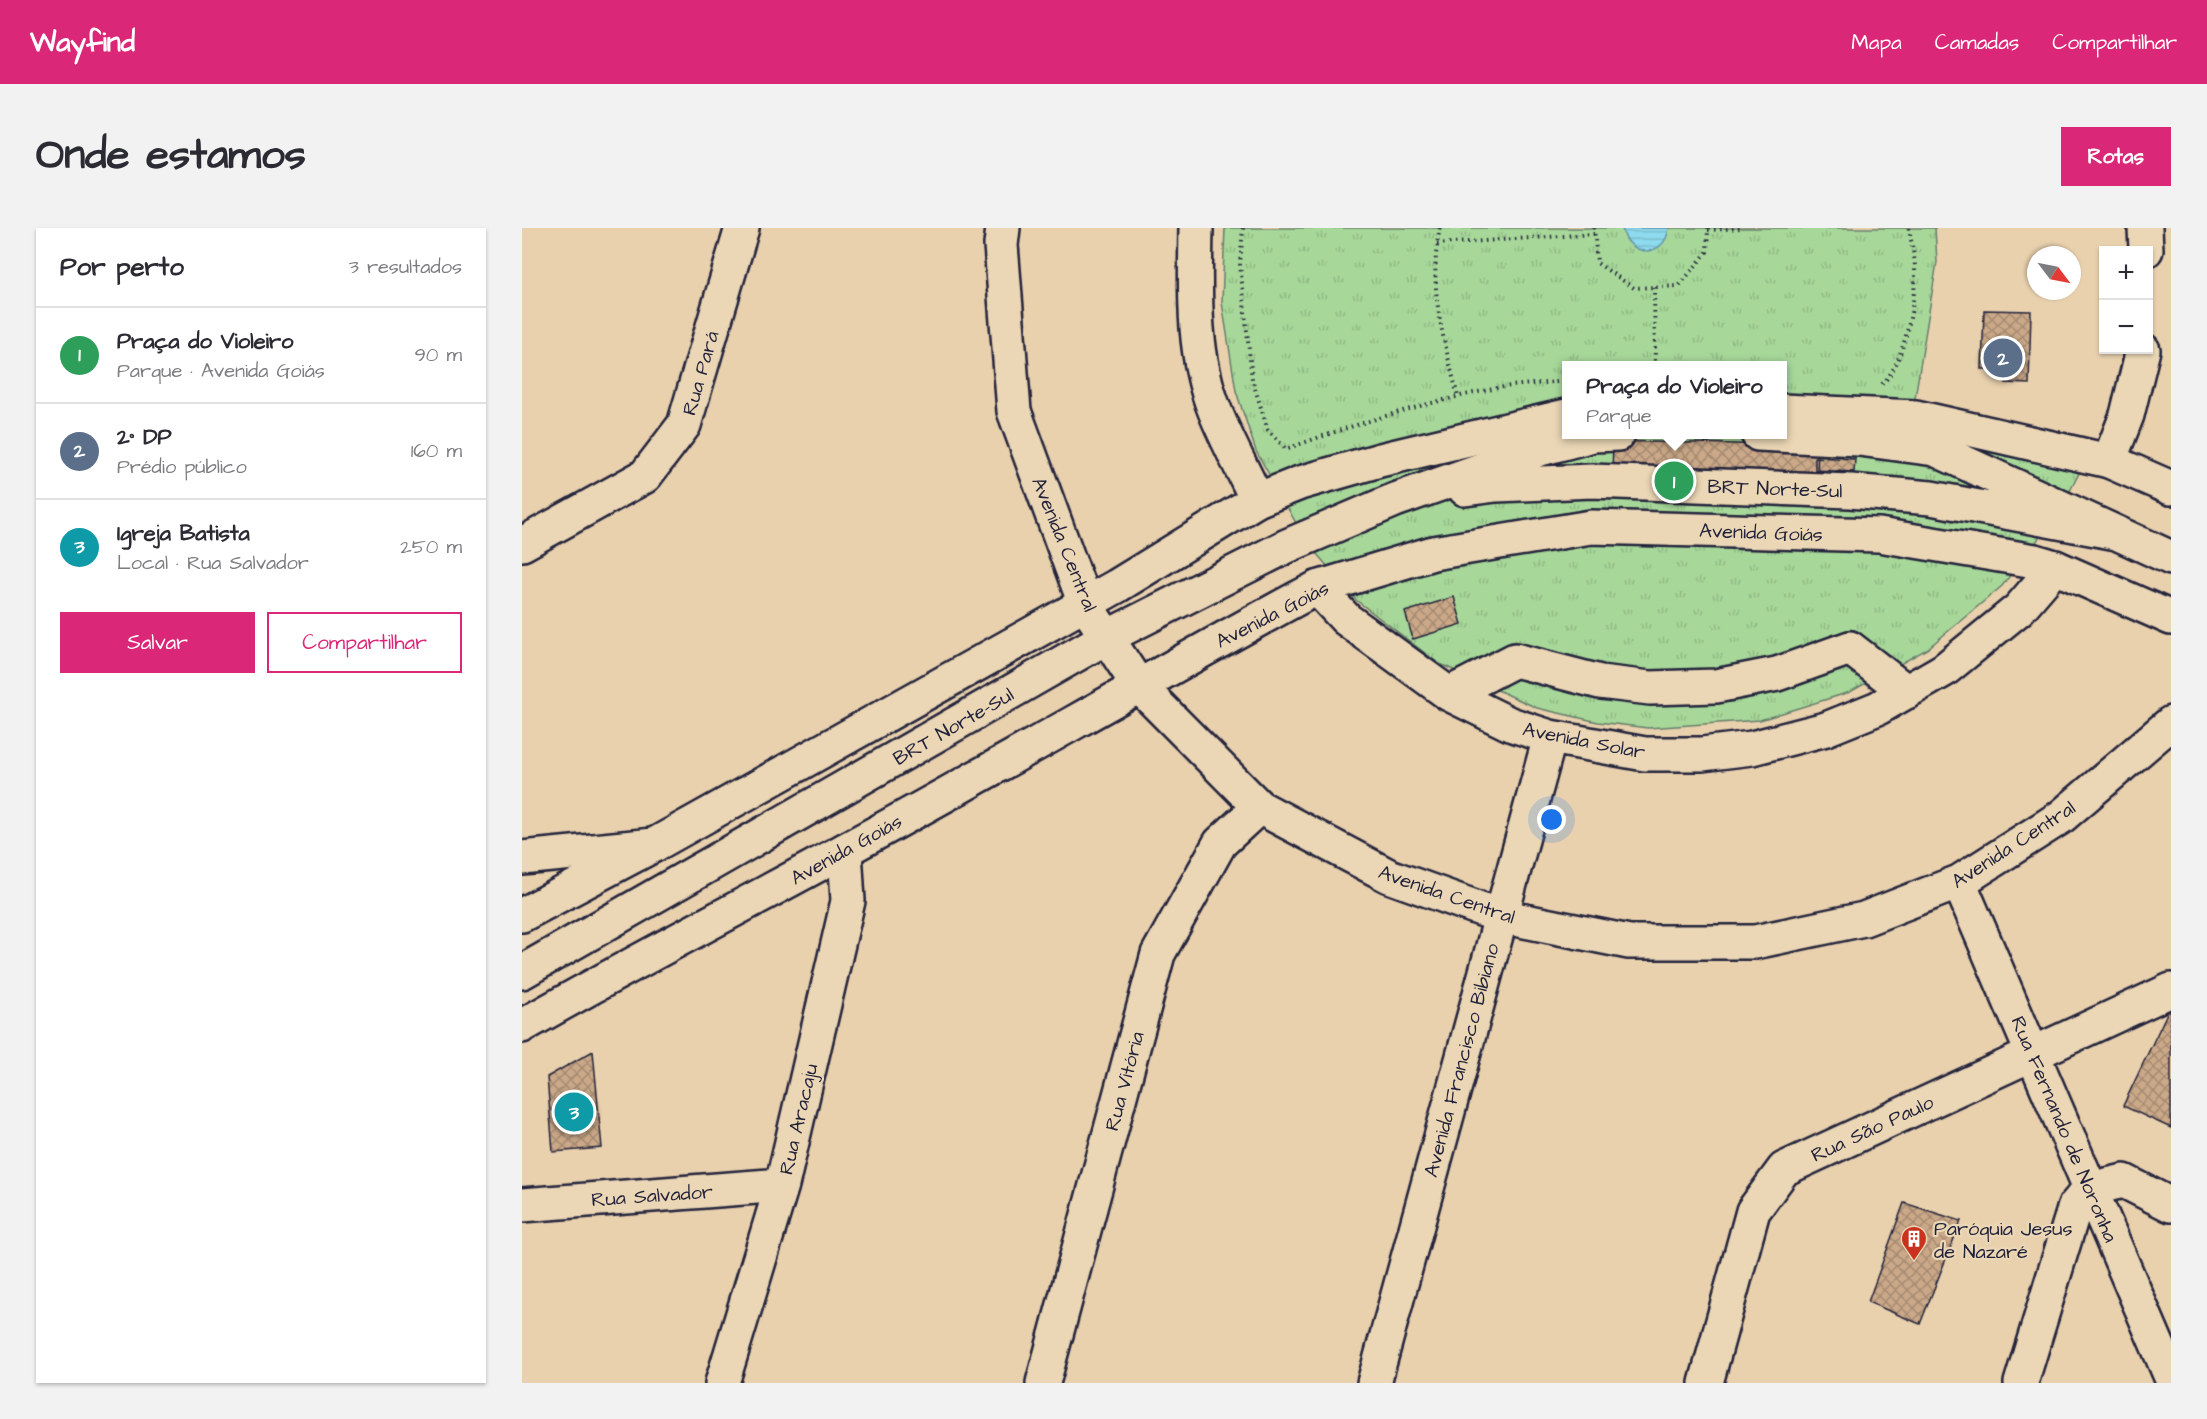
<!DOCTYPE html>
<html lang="pt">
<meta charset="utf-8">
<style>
:root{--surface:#fff;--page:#f2f2f3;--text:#2b2b33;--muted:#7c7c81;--line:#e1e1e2;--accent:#db2777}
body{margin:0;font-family:"Architects Daughter",sans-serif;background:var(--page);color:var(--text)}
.controls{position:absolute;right:18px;top:18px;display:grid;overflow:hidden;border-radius:0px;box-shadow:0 2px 4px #0004}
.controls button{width:54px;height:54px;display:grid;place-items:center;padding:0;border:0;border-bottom:2px solid var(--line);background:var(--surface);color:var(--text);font:30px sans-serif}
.compass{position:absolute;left:1505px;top:18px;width:54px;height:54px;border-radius:50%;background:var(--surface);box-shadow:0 2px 4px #0004;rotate:122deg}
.you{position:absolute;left:1030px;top:592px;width:21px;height:21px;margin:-15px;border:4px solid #fff;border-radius:50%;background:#1a73e8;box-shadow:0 0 0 9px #1a73e833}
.badge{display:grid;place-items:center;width:39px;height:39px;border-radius:50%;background:var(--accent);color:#fff;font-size:20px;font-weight:700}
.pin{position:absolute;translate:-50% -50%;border:3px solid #fff;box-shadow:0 2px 6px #0006}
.popup{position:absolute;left:1040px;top:133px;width:225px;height:78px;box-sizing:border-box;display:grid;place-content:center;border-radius:0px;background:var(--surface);filter:drop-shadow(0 2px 4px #0005);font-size:20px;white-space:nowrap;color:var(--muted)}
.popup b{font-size:22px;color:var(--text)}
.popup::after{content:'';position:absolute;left:50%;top:100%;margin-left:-12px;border:12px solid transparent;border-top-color:var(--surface)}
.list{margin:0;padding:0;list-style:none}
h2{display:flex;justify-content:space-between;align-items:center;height:78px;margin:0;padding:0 24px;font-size:26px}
h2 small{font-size:20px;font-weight:400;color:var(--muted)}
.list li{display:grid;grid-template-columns:39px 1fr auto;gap:18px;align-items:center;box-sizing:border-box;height:96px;padding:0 24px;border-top:2px solid var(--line)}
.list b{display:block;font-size:22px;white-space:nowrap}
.list p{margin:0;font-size:20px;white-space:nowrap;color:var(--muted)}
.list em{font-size:20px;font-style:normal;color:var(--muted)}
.actions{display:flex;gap:12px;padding:18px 24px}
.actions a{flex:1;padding:14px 0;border:2px solid var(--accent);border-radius:0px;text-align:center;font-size:21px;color:var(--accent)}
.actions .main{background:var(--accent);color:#fff}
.map{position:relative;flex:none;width:1649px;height:1155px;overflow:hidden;border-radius:0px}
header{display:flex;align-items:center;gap:36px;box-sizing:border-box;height:84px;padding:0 30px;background:var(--accent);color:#fff}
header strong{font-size:28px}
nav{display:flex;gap:33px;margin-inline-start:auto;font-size:21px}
.intro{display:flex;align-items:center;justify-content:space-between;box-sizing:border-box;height:144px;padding:0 36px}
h1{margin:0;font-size:42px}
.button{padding:15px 27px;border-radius:0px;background:var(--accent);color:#fff;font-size:21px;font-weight:700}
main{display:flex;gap:36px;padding:0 36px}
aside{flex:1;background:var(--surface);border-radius:0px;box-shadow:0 2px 4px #0004}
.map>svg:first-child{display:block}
.park{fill:url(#park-tufts);stroke:#647d6a;stroke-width:1.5;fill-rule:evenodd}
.water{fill:url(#water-rules);stroke:#6390a6;stroke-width:1.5}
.building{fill:url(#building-cross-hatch);stroke:#22223b;stroke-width:1.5}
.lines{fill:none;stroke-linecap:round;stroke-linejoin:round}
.minor-casing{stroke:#22223b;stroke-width:38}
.major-casing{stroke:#22223b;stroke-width:38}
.path{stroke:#22223b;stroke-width:4;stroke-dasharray:1.5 4.5;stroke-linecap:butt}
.minor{stroke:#ebd7b5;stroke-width:33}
.major{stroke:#ebd7b5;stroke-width:33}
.labels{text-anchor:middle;stroke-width:4.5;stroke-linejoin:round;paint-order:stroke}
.street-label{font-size:20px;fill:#22223b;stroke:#ebd7b5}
.poi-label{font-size:20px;fill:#22223b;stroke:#ebd7b5;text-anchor:start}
</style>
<header>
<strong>Wayfind</strong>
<nav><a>Mapa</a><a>Camadas</a><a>Compartilhar</a></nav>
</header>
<div class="intro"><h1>Onde estamos</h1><a class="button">Rotas</a></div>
<main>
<aside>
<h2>Por perto<small>3 resultados</small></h2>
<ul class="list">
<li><span class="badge" style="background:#2e9e5b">1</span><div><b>Praça do Violeiro</b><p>Parque · Avenida Goiás</p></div><em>90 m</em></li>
<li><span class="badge" style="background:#5c6f8a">2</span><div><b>2° DP</b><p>Prédio público</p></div><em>160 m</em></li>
<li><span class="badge" style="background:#0f9aa8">3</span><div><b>Igreja Batista</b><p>Local · Rua Salvador</p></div><em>250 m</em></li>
</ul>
<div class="actions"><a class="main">Salvar</a><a>Compartilhar</a></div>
</aside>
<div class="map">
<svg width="1649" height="1155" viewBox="0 0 1649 1155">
<defs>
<pattern id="park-tufts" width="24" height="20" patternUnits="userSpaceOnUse" patternTransform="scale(1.5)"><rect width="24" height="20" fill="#a7d899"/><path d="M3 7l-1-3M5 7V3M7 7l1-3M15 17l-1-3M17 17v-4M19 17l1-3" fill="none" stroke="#8fb985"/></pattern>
<pattern id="water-rules" width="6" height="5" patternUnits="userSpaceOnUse" patternTransform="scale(1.5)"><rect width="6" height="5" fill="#8edaee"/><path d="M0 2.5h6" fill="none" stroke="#7abbcd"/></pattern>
<pattern id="building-cross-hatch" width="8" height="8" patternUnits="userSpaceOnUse" patternTransform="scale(1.5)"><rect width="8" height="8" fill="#cba988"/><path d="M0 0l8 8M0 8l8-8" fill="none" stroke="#a48970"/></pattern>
</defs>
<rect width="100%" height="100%" fill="#e9d1ae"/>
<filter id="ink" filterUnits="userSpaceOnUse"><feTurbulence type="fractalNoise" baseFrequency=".0167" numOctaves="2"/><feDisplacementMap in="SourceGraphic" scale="12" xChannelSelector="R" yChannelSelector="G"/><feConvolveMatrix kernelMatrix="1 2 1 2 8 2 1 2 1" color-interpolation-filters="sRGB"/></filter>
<g filter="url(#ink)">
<path class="park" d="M703 0H1413L1415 34 1392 176 1570 220 1537 284 1480 358 1405 421 1328 464 1238 492 1126 500 1076 494 1015 480 916 435 834 372 784 313 734 223 714 163 700 74ZM1044 138H1260V206H1044Z"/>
<path class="water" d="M1100 0H1147C1143 31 1106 30 1100 0Z"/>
<path class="building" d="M1462 82 1509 83 1507 156 1484 155V141H1460Z
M1091 213 1296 218 1295 251 1090 246Z
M1293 229 1333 231 1332 244 1293 242Z
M932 369 940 396 891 411 883 384Z
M1646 783 1649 785V900L1601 878Z
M71 823 80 920 31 924 25 849Z
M1382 975 1439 993 1398 1096 1346 1074Z"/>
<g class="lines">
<defs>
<path id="minor" d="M481 0 479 17 492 183 563 376 616 457 737 579 867 648 978 688 1107 714H1233L1342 691 1437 654 1539 589 1649 495
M674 0C673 61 670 126 693 183 705 213 721 242 735 272
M1623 0 1624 22
M1236 206 1337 211 1413 221 1649 330
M1587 233 1605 187 1621 122
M943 261 974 257 1070 253 1328 263 1409 270 1595 305
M0 316 123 248 162 197 220 0
M795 360 824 391 927 466 988 496 1028 509 1123 526H1180L1230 520 1304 501 1356 480 1422 442 1497 381 1533 339
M927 466 993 432 1078 454 1128 460 1194 458 1255 446 1328 420 1385 464
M0 630 132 617
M1437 654 1649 1149
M0 744 585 409 765 318 873 272 1018 221 1071 207 1096 206
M0 977 260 957
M200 1155 260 957 326 673 323 622
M521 1155 636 726 698 615 737 579
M852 1155 1028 509
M1184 1155 1231 983 1262 941 1649 762
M1499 1155 1553 978 1567 961 1602 953 1649 977"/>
<path id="major" d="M1260 183 1394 189 1587 233 1649 260
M0 687 132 617 595 358 735 272 778 255 858 232 1044 188
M0 798C106 737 215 681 323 622 474 540 623 453 774 371L795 360 911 325 1069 299 1357 307 1513 333 1533 339 1649 390"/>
</defs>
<use href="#minor" class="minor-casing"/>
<use href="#major" class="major-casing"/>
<path class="path" d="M721 0 718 36 730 151 746 202 764 221C831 197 900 175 971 161 995 156 1020 156 1044 153
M918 0C905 59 922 112 936 169
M1072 0 1075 35 1112 60 1157 58 1185 24 1186 0
M1186 2 1219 0
M915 16 1072 6
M1132 59 1133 138
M1360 156C1382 137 1394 72 1393 42 1393 28 1389 14 1387 0"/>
<use href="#minor" class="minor"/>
<use href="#major" class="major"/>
</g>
</g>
<defs>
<symbol id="building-pin" viewBox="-11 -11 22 30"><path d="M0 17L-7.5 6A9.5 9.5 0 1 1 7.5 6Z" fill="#c8321e" stroke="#ebd7b5"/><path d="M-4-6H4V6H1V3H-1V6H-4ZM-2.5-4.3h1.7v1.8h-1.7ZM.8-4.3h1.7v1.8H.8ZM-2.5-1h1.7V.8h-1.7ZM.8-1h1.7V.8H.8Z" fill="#fff"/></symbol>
</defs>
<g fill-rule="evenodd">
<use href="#building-pin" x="1377" y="996" width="30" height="40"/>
</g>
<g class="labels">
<g class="street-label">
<text transform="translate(178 145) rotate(-74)" y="7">Rua Pará</text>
<text transform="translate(1253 260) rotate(2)" y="7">BRT Norte-Sul</text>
<text transform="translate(1239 304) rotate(2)" y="7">Avenida Goiás</text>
<text transform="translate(543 316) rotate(68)" y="7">Avenida Central</text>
<text transform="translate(750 386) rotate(-27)" y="7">Avenida Goiás</text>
<text transform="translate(431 498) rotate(-30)" y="7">BRT Norte-Sul</text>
<text transform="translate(1062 512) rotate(11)" y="7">Avenida Solar</text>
<text transform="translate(1491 616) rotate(-33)" y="7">Avenida Central</text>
<text transform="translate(324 621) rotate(-29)" y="7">Avenida Goiás</text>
<text transform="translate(925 666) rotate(19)" y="7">Avenida Central</text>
<text transform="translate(939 832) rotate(-75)" y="7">Avenida Francisco Bibiano</text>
<text transform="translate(602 853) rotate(-75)" y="7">Rua Vitória</text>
<text transform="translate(276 891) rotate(-77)" y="7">Rua Aracaju</text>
<text transform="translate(1350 900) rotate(-25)" y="7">Rua São Paulo</text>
<text transform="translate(1543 901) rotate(67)" y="7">Rua Fernando de Noronha</text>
<text transform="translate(130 967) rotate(-4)" y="7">Rua Salvador</text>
</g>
<g class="poi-label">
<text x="1412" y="1007">Paróquia Jesus<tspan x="1412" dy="23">de Nazaré</tspan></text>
</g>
</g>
</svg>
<div class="controls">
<button>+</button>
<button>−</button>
</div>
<svg class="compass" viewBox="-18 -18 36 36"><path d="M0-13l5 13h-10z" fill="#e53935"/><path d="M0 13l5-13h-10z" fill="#7c7c81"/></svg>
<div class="you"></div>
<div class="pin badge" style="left:1152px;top:253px;background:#2e9e5b">1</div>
<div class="popup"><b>Praça do Violeiro</b>Parque</div>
<div class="pin badge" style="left:1481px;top:130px;background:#5c6f8a">2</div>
<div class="pin badge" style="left:52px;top:884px;background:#0f9aa8">3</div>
</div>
</main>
